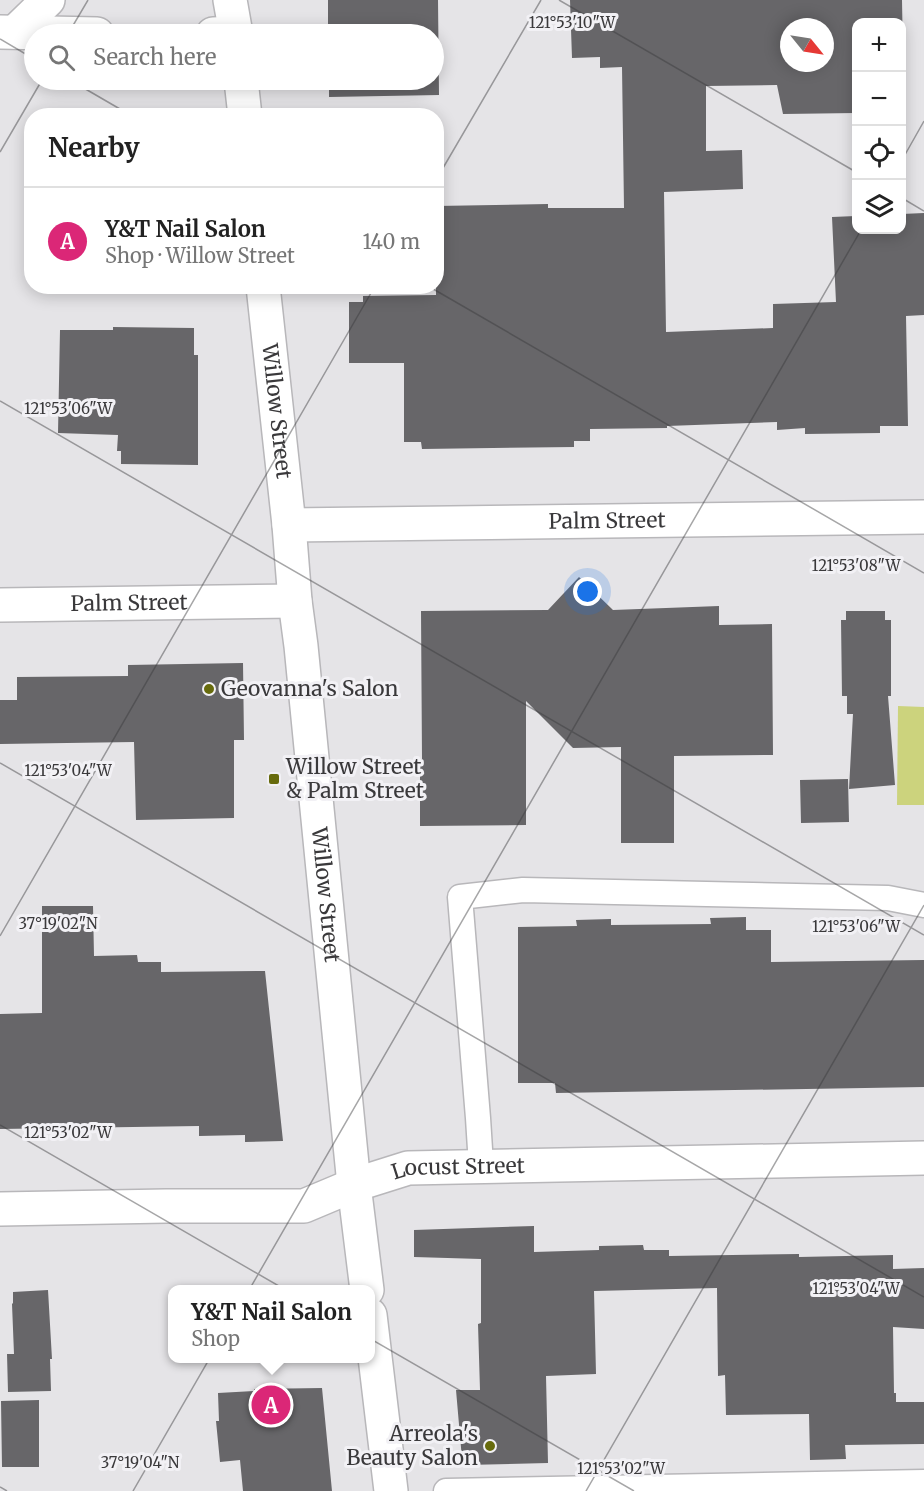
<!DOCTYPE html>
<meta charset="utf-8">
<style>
:root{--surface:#fff;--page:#f6f6f6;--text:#222;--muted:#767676;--line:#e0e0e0;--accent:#db2777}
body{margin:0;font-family:Merriweather,serif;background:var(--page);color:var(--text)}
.controls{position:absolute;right:18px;top:18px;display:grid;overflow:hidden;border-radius:12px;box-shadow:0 3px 15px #0003}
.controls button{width:54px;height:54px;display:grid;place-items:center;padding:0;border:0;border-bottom:2px solid var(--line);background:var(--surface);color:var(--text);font:30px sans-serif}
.compass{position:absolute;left:780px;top:18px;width:54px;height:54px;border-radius:50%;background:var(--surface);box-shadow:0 3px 15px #0003;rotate:120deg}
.you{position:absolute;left:588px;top:592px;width:21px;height:21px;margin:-15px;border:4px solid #fff;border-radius:50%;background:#1a73e8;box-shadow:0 0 0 9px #1a73e833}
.badge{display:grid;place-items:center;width:39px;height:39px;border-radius:50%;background:var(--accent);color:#fff;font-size:20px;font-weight:700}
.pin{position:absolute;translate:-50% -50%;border:3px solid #fff;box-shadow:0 2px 6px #0006}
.popup{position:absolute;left:168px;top:1285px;width:207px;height:78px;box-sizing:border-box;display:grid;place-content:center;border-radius:12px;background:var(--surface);filter:drop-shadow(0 2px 4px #0005);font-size:20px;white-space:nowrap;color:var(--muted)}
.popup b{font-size:22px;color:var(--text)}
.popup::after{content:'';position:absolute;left:50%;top:100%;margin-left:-12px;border:12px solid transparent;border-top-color:var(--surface)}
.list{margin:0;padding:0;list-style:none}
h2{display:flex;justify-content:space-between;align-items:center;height:78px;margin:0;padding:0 24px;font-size:26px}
h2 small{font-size:20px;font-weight:400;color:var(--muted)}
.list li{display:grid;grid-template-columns:39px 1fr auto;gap:18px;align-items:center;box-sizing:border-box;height:108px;padding:0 24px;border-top:2px solid var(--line)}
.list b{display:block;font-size:22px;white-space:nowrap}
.list p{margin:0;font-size:20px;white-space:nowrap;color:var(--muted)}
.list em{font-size:20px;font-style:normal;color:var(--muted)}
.icon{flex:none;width:33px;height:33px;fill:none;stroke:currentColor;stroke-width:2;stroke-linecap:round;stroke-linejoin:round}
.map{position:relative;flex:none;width:924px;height:1491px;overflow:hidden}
.search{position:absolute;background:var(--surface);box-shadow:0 3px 15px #0003;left:24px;top:24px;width:420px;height:66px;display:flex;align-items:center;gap:15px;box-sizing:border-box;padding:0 21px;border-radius:33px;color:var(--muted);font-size:22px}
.panel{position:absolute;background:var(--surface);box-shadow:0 3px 15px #0003;left:24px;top:108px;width:420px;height:186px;border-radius:24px}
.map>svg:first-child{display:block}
.green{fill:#ccd37d}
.building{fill:#676669;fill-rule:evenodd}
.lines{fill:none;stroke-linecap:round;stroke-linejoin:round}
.service-casing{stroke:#b8b7ba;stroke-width:27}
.minor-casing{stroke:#b8b7ba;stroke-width:36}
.tertiary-casing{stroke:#b8b7ba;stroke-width:36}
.secondary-casing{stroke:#b8b7ba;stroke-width:36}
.service{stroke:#fff;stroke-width:24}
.minor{stroke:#fff;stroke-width:33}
.tertiary{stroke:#fff;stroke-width:33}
.secondary{stroke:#fff;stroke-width:33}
.ticks{fill:none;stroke:#3a393b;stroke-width:1.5;stroke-opacity:0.45}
.poi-dot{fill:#676b0d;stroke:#f2f1f5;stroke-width:2}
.labels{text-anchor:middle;stroke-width:6;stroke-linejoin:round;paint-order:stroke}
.street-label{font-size:21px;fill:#3a393b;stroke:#f2f1f5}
.poi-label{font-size:21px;fill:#3a393b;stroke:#f2f1f5;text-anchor:start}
.ticks-label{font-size:15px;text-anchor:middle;fill:#3a393b;stroke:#f2f1f5;stroke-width:6;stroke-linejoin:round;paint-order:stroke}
</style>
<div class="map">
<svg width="924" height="1491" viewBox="0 0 924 1491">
<rect width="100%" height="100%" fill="#e5e4e7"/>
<path class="green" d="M898 706 924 707V805H897Z"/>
<path class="building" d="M328 0H438L439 95 329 97V80H434V34H328Z
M570 0H902L904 111H902V22H856V113L783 114 777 85 706 86V151L742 150 743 189 664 192 666 332 773 328V304L836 302 832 217 856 216V230H902V214L924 213V315L906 316 908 426H880V433L805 434V428L777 430V422L667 426V428L590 429V441H574V447L422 449 421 442H404V363H349V302H363V296L436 295V206L548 204V208H624L622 67 600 68V57L572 58ZM789 27H825V63H789Z
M113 327 194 328V355H198V465L121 464V451H117L118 435 58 433 60 330H113Z
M579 577 613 610 719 606V625L772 624 773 755 674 756V843H621V747L573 748 526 701V825L420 826V759H422L421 611 548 610Z
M846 611H885V620H891V696H888L895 785 849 789 853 714H847V696H842L841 620H846Z
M243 663 244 740H234V818L136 820 134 742 0 744V700H17V677L128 676V665Z
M848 779 849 822 801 823 800 780Z
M42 906H93L94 956 137 955 138 962H161V972L265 971 283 1141 245 1142V1135L199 1136V1126L0 1129V1014L42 1013Z
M746 917V930H771V962L924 960V1087L556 1093 555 1083H518V927L577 926 576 920 611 919V925L711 924 710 918Z
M534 1226V1252L599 1250V1246L643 1245 644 1250H669V1256L799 1254V1257L893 1255V1269L924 1268V1329L893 1327 894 1393H896V1402H924V1444L845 1445 846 1459 810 1460 809 1414 726 1415 725 1375 718 1376 717 1288 594 1291 596 1374 546 1376 548 1463 466 1465V1459H462L456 1390H480L478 1324 481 1323V1259L414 1257V1230Z
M48 1290 52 1359H50L51 1391 8 1392 7 1354H14L12 1304 13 1303V1292Z
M322 1388 332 1491H243L240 1460 220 1462 216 1421H219L218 1393 254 1391V1389Z
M39 1400V1467H2L1 1401Z"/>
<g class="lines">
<defs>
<path id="service" d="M481 1165 478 1118 460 897 523 890 888 898 924 905
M446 1491 924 1482"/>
<g id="minor">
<path id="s1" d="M289 525 924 517"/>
<path id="s2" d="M0 605 295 601"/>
<path id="s3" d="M0 1209 166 1206H304L354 1185 408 1168 924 1158"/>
</g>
<path id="tertiary" d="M0 32 97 34
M213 34 236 33"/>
<g id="secondary">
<path d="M230 0 236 34"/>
<path d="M15 32 48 0"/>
<path d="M241 80 245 116"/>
<path id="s4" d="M263 286 289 525 295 601 301 646 354 1185 367 1290"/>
<path d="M370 1315 391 1491"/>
</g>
</defs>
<use href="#service" class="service-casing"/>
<use href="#minor" class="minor-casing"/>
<use href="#tertiary" class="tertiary-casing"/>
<use href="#secondary" class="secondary-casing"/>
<use href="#service" class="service"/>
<use href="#minor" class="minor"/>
<use href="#tertiary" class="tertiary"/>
<use href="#secondary" class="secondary"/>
</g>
<path class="ticks" d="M559 0 856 172M68 34 88 0M0 39 34 59M70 80 132 116M0 152 42 80M902 160 924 121M436 180 541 0M902 198 924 211M428 286 924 573M0 401 924 935M0 763 924 1297M0 936 375 286M0 1125 634 1491M0 1487 7 1491M133 1491 861 230M586 1491 924 905"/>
<g class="poi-dot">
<circle cx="209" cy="689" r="6"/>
<rect x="268" y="773" width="12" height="12" rx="3"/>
<circle cx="490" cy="1446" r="6"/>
</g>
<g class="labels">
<g class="street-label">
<text dy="7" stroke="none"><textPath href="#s4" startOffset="126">Willow Street</textPath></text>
<text dy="7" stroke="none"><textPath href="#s1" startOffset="318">Palm Street</textPath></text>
<text dy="7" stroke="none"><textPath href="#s2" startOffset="129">Palm Street</textPath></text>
<text dy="7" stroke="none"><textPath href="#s4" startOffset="612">Willow Street</textPath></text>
<text dy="7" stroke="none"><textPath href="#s3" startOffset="465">Locust Street</textPath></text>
</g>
<g class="poi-label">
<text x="221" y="696">Geovanna's Salon</text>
<text x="286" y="774">Willow Street<tspan x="286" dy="24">&amp; Palm Street</tspan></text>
<text x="478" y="1441" text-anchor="end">Arreola's<tspan x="478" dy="24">Beauty Salon</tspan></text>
</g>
</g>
<g class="ticks-label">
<text x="572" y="28">121°53'10"W</text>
<text x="68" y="414">121°53'06"W</text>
<text x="856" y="571">121°53'08"W</text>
<text x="68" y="776">121°53'04"W</text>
<text x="58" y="929">37°19'02"N</text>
<text x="856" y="932">121°53'06"W</text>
<text x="68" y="1138">121°53'02"W</text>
<text x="856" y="1294">121°53'04"W</text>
<text x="140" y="1468">37°19'04"N</text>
<text x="621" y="1474">121°53'02"W</text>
</g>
</svg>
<div class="controls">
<button>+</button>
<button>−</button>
<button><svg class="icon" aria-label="locate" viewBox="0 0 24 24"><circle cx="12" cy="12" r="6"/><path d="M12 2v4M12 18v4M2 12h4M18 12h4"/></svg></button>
<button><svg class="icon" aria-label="layers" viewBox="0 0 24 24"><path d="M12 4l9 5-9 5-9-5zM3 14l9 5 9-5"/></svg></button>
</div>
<svg class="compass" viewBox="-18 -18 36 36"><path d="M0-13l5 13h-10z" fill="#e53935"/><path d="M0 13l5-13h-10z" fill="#767676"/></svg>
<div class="you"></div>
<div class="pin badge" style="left:271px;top:1405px">A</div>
<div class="popup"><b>Y&amp;T Nail Salon</b>Shop</div>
<div class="search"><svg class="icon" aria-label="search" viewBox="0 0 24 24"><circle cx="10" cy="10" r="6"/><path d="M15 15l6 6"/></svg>Search here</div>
<section class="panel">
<h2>Nearby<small></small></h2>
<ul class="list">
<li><span class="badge">A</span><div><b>Y&amp;T Nail Salon</b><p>Shop · Willow Street</p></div><em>140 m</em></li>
</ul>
</section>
</div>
